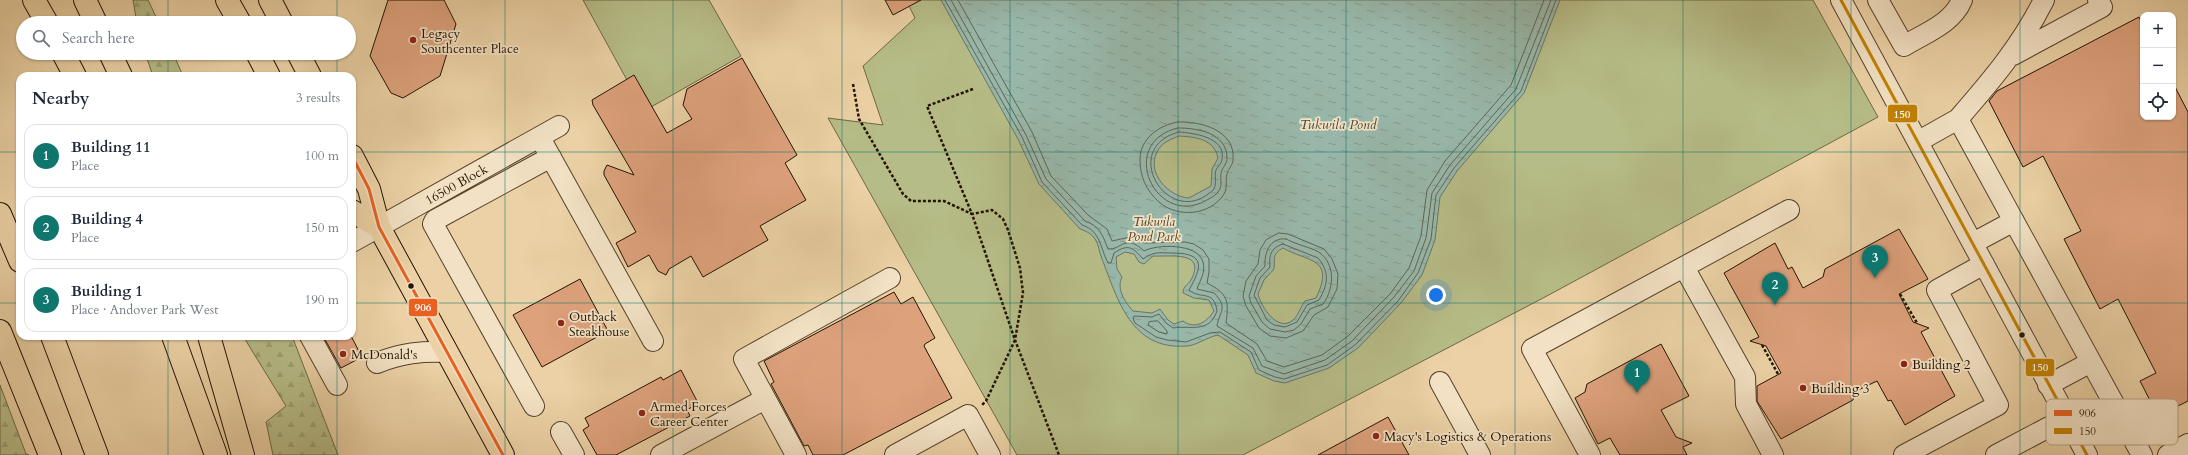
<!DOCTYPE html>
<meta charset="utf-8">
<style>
:root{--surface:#fff;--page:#f6f6f7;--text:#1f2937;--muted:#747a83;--line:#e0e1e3;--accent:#0f766e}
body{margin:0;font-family:Cardo,serif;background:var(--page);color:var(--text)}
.controls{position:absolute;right:12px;top:12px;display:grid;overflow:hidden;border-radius:8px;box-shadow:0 1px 3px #0004}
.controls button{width:36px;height:36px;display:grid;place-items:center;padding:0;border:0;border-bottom:1px solid var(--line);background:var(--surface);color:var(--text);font:20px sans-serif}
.you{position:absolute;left:1436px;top:295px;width:14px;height:14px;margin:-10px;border:3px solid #fff;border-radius:50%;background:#1a73e8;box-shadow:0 0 0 6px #1a73e833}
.badge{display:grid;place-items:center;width:26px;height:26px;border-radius:50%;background:var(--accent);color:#fff;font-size:13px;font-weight:700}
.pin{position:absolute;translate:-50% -33px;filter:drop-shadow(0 1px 2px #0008)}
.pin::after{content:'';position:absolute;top:21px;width:14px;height:12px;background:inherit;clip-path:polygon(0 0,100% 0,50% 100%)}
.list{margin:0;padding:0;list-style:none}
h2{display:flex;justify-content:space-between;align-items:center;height:52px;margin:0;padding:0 16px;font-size:17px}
h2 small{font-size:13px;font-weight:400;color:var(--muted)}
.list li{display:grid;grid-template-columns:26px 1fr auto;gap:12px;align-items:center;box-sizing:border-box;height:64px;margin:0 8px 8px;padding:0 8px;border:1px solid var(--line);border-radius:12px}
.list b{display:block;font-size:15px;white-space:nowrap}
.list p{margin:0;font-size:13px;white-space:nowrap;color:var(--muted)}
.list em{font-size:13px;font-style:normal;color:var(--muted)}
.icon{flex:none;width:22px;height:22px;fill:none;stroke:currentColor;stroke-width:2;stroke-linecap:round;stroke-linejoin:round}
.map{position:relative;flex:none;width:2188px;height:455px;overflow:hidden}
.search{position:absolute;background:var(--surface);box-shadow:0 1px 3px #0004;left:16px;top:16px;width:340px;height:44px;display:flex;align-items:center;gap:10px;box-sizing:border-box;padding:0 14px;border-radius:22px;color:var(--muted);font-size:15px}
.panel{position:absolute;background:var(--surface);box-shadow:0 1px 3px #0004;left:16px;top:72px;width:340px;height:268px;border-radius:12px}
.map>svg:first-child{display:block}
.green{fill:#b6bc87;stroke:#6c6844}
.forest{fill:url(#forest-firs);stroke:#6c6844}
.water{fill:url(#water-ripples);stroke:#697566;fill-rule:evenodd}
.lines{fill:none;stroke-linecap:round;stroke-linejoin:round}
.shore{stroke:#5e6555;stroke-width:1}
.building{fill:#dda17c;stroke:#231301}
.minor-casing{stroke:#55422a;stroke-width:22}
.major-casing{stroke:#231301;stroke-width:24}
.highway-casing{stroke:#231301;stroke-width:24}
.path{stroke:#231301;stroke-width:2.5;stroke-dasharray:3 2;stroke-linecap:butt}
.minor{stroke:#f2e1c4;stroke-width:20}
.major{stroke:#ebd1a5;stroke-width:22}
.highway{stroke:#ebd1a5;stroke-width:22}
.bus-1-casing{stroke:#f2e1c4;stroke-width:6}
.bus-2-casing{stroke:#f2e1c4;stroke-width:6}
.bus-1{stroke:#e86120;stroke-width:3}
.bus-2{stroke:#c28100;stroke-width:3}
.grid{fill:none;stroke:#0f766e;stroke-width:1;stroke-opacity:0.55}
.poi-dot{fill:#8f2418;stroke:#f2e1c4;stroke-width:1.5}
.bus-dot{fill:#231301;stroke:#f2e1c4;stroke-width:1.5}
.labels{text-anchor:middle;stroke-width:3.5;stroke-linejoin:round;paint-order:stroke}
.poi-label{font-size:13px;fill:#231301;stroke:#f2e1c4;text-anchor:start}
.street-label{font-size:13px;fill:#231301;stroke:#f2e1c4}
.park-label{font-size:13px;font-style:italic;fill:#4f4629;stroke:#f2e1c4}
.water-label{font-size:14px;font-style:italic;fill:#4c4c3c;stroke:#f2e1c4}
.key{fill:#f2e1c4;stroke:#b4a38a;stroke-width:1}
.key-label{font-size:11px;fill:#231301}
.line-badge{stroke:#f2e1c4;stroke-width:1.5}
.badge-label{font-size:11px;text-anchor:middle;font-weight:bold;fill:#fff}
</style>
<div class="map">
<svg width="2188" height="455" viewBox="0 0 2188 455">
<defs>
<pattern id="forest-firs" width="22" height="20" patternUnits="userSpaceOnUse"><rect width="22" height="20" fill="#b6bc87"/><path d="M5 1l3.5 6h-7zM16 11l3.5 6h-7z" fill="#9ca173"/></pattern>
<pattern id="water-ripples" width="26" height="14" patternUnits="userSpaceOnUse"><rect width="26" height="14" fill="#98b7a9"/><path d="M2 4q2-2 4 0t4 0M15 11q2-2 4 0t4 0" fill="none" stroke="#839c90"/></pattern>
</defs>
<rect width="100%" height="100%" fill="#ebd1a5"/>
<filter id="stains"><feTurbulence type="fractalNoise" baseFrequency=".005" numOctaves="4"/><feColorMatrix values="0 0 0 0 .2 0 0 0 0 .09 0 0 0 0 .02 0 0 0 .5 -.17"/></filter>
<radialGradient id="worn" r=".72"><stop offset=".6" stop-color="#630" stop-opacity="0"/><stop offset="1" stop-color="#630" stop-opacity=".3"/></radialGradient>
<path class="green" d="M583 0H709L741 56 644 111Z
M906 0H1813L1878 117 1545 297 1243 455H1017L828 118 883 125 863 66 915 18Z"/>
<path class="forest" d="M133 0H148L159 23H137Z
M145 53H173L183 76H153Z
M243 336H292L338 455H273L266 422 286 406Z
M0 385 26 454 29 455H0Z"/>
<path class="water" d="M941 0H1560L1524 93 1457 171 1440 197 1435 240 1422 275 1401 303 1358 348 1329 368 1285 383 1274 381 1256 373 1248 355 1218 335C1207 337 1196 346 1186 346 1131 350 1118 300 1102 259 1099 253 1099 244 1095 239 1092 234 1086 231 1080 229L1039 184 1018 139ZM1179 136C1196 137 1214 139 1218 158L1212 169 1211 186 1189 198C1169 197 1146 173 1157 152 1161 143 1171 139 1179 136ZM1283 248C1307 262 1336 257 1316 298L1305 301C1301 306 1298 316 1293 320 1278 333 1261 307 1258 294L1264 280 1274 269C1275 258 1272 254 1283 248ZM1125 252 1134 254 1139 262 1144 264 1153 256C1169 257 1207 250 1191 280 1188 285 1183 286 1183 293L1194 298 1209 300 1214 311C1207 322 1195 330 1183 321L1174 324 1168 320 1160 309 1152 313 1133 311C1125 302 1116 289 1122 277L1117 269 1116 257Z"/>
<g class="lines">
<path class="shore" d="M945 0 1022 137 1042 182 1082 225C1101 231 1100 248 1108 263H1111L1114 253C1129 243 1133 248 1143 259 1155 251 1158 253 1172 253 1206 253 1202 267 1189 290 1201 300 1214 289 1217 311 1209 334 1191 325 1173 328L1166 323 1159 314 1152 317 1134 316 1133 318 1135 323 1156 337 1167 340 1186 342 1210 333 1220 332 1251 352 1259 370 1275 377 1284 379 1327 365 1355 345 1398 301 1418 273 1431 239 1436 195 1454 168 1521 91 1556 0
M951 0 1026 135 1046 179 1085 221C1100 226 1103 236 1108 249 1122 250 1125 233 1144 251 1157 244 1198 243 1203 262 1206 272 1200 280 1197 289L1214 293C1229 308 1219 312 1217 326L1253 348 1262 366 1284 374 1325 360 1352 341 1394 297 1414 271 1426 238 1432 193 1450 165 1516 89 1551 0
M958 0 1032 132 1051 176 1088 215 1107 229 1112 241 1130 237 1145 243 1185 242 1194 244 1203 250 1209 259V272L1207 283C1228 294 1229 300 1226 323L1257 344 1267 361 1284 367 1322 355 1348 336 1390 294 1409 268 1421 236 1427 190 1445 161 1511 85 1544 0
M1178 122C1200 121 1236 130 1233 160 1233 165 1228 169 1227 174 1225 181 1228 187 1224 194 1210 216 1177 218 1159 202 1146 190 1140 177 1140 159 1140 139 1159 125 1178 122Z
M1178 128C1198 128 1226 133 1227 157 1228 164 1221 168 1221 174 1220 180 1223 186 1218 192 1214 197 1207 200 1201 203 1153 223 1118 142 1178 128Z
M1179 132C1193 133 1226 137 1222 159 1222 163 1218 166 1216 170 1214 176 1217 182 1214 189 1170 233 1117 148 1179 132Z
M1279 233 1288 234 1324 249 1332 259 1338 274 1337 289 1328 307 1314 315 1303 331 1286 338 1270 336 1259 328 1246 306 1243 296 1246 281 1258 264 1260 250 1266 240Z
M1286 239C1295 244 1305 246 1315 250 1336 260 1335 288 1323 304L1310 309 1301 324 1294 330 1285 332 1270 329 1262 322 1251 303 1249 296 1256 276 1265 266C1264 253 1270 237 1286 239Z
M1283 244 1318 258C1330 272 1328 285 1319 300L1307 305 1297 322 1285 327 1274 325 1267 320 1254 295 1260 278 1270 267C1269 256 1270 248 1283 244Z
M1158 321 1167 331V334L1159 332 1148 325 1149 322Z"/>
</g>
<path class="building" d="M388 0H444L456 24 440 76 403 98 391 93 370 56Z
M885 0H921L893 15Z
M2139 17 2143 25V117H2173V83L2188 112V401L2158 416 2140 381 2156 373 2118 299 2100 309 2064 239 2081 231 2043 156 2023 167 1989 101 1997 91Z
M742 58 797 155 785 163 806 200 760 226 768 240 703 277 691 256 669 269 666 275 658 271 649 255 628 267 616 243 636 232 604 175V171L607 165 634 175 593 105 592 100 634 75 667 133 692 119 683 105 687 89Z
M1899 229 1928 279 1899 294 1913 322 1929 328 1921 332 1955 396 1905 425 1891 400 1888 401 1877 381 1856 391 1853 400 1781 439 1757 401V386L1781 373 1766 346 1750 341 1759 337 1724 273 1775 243 1788 269 1792 267 1803 288 1823 277 1825 269Z
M580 279 608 331 542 367 513 315Z
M894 292 901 304 913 297 935 338 925 344 924 346 952 398 843 455H813L808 445 804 446 771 384 774 382 764 361Z
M323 336H351L362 357 341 368Z
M1661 344 1689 396 1661 410 1676 437 1692 443 1683 447 1687 455H1620L1610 438 1598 444 1575 398 1585 392 1587 384Z
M681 370 698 403 687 410 690 416 616 455H597L583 430 589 426 585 418 661 377 663 380Z
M1388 417 1409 455H1318Z"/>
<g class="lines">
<defs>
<path id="minor" d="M1841 0 2087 455
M1878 0 1904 46C1925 33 1952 24 1962 0
M2013 55 2102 7 2098 0
M1958 119C1991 81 2021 46 2044 0
M1919 141 1958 119 2142 455
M544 145 653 341
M352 242 559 126
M1973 243 2014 221
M1684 267 1745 377 1746 404 1773 455
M310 336 337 385
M377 363C401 353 422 351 447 352
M1440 382 1480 455
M2048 385 2091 362
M534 406 433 224 435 220 551 157
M561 432 574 455
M661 455 765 399
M796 455 744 359 890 278
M895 455 968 415 990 455
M1590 455 1532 349 1789 210
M1904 455 1998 405 1937 290 1984 264
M1996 455 2066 418
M2168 455 2188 444"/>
<path id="major" d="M227 0 240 23
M270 0 282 23
M257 53 269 76
M298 53 310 76
M352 156 369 189 379 227 503 455
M352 211 379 227"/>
<path id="highway" d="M34 0 47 23
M85 0 96 23
M63 53 75 76
M110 53 121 76
M0 214 20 261
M0 331 50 455
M52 336 97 455
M173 336 216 455
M209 336 243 455"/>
</defs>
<use href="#minor" class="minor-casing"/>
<use href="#major" class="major-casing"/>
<use href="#highway" class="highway-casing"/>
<path class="path" d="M853 84 859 119 903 194 911 201H944L972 214 1015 340 986 401 982 405
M973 89 927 106 972 214 992 210 1003 219 1008 230 1020 268 1023 293 1015 340 1059 455
M1900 294 1917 323
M1762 345 1778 374"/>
<use href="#minor" class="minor"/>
<use href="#major" class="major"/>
<use href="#highway" class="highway"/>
<defs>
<path id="bus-1" d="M352 156 369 189 379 227 503 455"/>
<path id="bus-2" d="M1841 0 2087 455"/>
</defs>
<use href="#bus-1" class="bus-1-casing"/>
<use href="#bus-2" class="bus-2-casing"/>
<use href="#bus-1" class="bus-1"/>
<use href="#bus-2" class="bus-2"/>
</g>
<path class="grid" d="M168 0V23M337 0V23M505 0V455M673 0V455M842 0V455M1010 0V455M1178 0V455M1346 0V455M1515 0V455M1683 0V455M1851 0V455M2020 0V455M168 53V76M337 53V76M0 152H20M352 152H2188M0 303H20M352 303H2188M168 336V455M337 336V455"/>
<g class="poi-dot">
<circle cx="413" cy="40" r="4"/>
<circle cx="561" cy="323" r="4"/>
<circle cx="343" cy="354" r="4"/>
<circle cx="1904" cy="364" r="4"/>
<circle cx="1803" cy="388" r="4"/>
<circle cx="642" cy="413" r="4"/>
<circle cx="1376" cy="436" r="4"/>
</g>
<g class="bus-dot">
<circle cx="411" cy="286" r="3.5"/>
<circle cx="2022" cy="335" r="3.5"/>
</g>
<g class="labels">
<g class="poi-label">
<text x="421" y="38">Legacy<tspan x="421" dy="15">Southcenter Place</tspan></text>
<text x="569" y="321">Outback<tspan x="569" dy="15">Steakhouse</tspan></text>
<text x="351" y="359">McDonald's</text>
<text x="1912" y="369">Building 2</text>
<text x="1811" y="393">Building 3</text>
<text x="650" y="411">Armed Forces<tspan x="650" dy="15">Career Center</tspan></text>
<text x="1384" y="441">Macy's Logistics &amp; Operations</text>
</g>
<g class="street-label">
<text transform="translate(456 184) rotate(-29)" y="5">16500 Block</text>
</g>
<g class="park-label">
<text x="1154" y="226">Tukwila<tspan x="1154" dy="15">Pond Park</tspan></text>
</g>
<g class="water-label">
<text x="1338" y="129">Tukwila Pond</text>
</g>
</g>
<rect x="2046" y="399" width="132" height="46" rx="6" class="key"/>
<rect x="2054" y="410" width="18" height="6" fill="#e86120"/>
<rect x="2054" y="428" width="18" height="6" fill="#c28100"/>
<g class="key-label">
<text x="2079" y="417">906</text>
<text x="2079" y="435">150</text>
</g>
<g class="line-badge">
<rect x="1887" y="104" width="31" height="19" rx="4" fill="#c28100"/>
<rect x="408" y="298" width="30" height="19" rx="4" fill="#e86120"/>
<rect x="2025" y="358" width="30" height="19" rx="4" fill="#c28100"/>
</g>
<g class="badge-label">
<text x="1902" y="118">150</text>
<text x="423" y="311">906</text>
<text x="2040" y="371">150</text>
</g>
<rect width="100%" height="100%" filter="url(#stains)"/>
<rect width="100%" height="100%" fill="url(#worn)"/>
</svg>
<div class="controls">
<button>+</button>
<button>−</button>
<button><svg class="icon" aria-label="locate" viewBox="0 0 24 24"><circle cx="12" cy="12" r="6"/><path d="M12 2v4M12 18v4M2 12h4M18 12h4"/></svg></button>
</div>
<div class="you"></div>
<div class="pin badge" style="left:1637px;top:393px">1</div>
<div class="pin badge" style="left:1775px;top:305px">2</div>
<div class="pin badge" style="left:1875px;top:278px">3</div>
<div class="search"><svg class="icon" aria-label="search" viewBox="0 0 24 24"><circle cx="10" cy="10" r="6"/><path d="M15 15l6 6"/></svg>Search here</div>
<section class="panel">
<h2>Nearby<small>3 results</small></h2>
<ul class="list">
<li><span class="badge">1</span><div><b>Building 11</b><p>Place</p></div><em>100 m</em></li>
<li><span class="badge">2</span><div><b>Building 4</b><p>Place</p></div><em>150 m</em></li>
<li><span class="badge">3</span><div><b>Building 1</b><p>Place · Andover Park West</p></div><em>190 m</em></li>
</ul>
</section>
</div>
